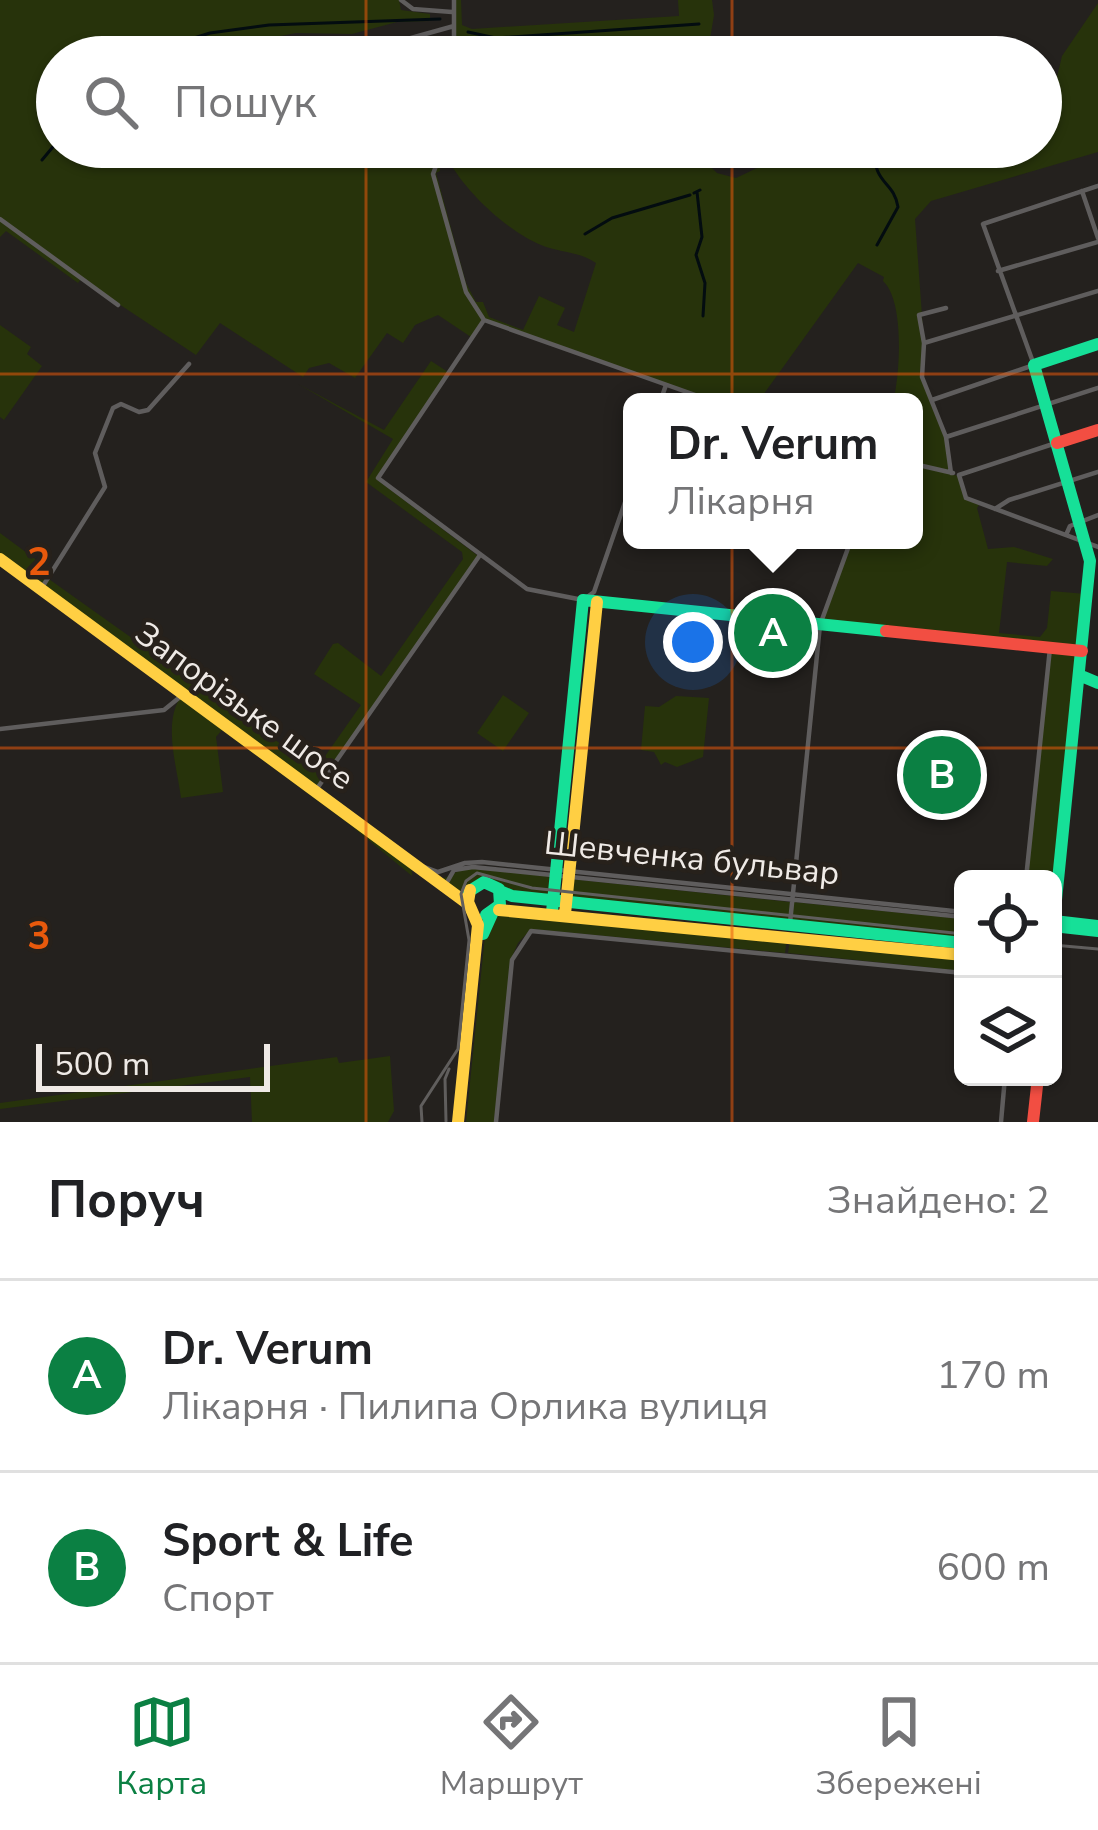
<!DOCTYPE html>
<html lang="uk">
<meta charset="utf-8">
<style>
:root{--surface:#fff;--page:#f2f2f2;--text:#202124;--muted:#757577;--line:#e0e0e0;--accent:#0b8043}
body{margin:0;font-family:"Nunito Sans",sans-serif;background:var(--page);color:var(--text)}
.controls{position:absolute;right:36px;bottom:36px;display:grid;overflow:hidden;border-radius:18px;box-shadow:0 3px 9px #0004}
.controls button{width:108px;height:108px;display:grid;place-items:center;padding:0;border:0;border-bottom:3px solid var(--line);background:var(--surface);color:var(--text);font:60px sans-serif}
.scale{position:absolute;left:36px;bottom:30px;width:234px;box-sizing:border-box;padding-left:12px;border:6px solid #efeae6;border-top:0;font-size:33px;line-height:42px;white-space:nowrap;color:#efeae6;-webkit-text-stroke:9px #27211b;paint-order:stroke}
.you{position:absolute;left:693px;top:642px;width:42px;height:42px;margin:-30px;border:9px solid #fff;border-radius:50%;background:#1a73e8;box-shadow:0 0 0 18px #1a73e833}
.badge{display:grid;place-items:center;width:78px;height:78px;border-radius:50%;background:var(--accent);color:#fff;font-size:39px;font-weight:700}
.pin{position:absolute;translate:-50% -50%;border:6px solid #fff;box-shadow:0 3px 12px #0006}
.popup{position:absolute;left:623px;top:393px;width:300px;height:156px;box-sizing:border-box;display:grid;place-content:center;border-radius:18px;background:var(--surface);filter:drop-shadow(0 3px 9px #0005);font-size:39px;white-space:nowrap;color:var(--muted)}
.popup b{font-size:45px;color:var(--text)}
.popup::after{content:'';position:absolute;left:50%;top:100%;margin-left:-24px;border:24px solid transparent;border-top-color:var(--surface)}
.list{margin:0;padding:0;list-style:none}
h2{display:flex;justify-content:space-between;align-items:center;height:156px;margin:0;padding:0 48px;font-size:51px}
h2 small{font-size:39px;font-weight:400;color:var(--muted)}
.list li{display:grid;grid-template-columns:78px 1fr auto;gap:36px;align-items:center;box-sizing:border-box;height:192px;padding:0 48px;border-top:3px solid var(--line)}
.list b{display:block;font-size:45px;white-space:nowrap}
.list p{margin:0;font-size:39px;white-space:nowrap;color:var(--muted)}
.list em{font-size:39px;font-style:normal;color:var(--muted)}
.icon{flex:none;width:66px;height:66px;fill:none;stroke:currentColor;stroke-width:2;stroke-linecap:round;stroke-linejoin:round}
.map{position:relative;flex:none;width:1098px;height:1122px;overflow:hidden}
.search{position:absolute;background:var(--surface);box-shadow:0 3px 9px #0004;left:36px;right:36px;top:36px;height:132px;display:flex;align-items:center;gap:30px;box-sizing:border-box;padding:0 42px;border-radius:66px;color:var(--muted);font-size:45px}
.sheet{height:540px;background:var(--surface)}
nav{display:flex;justify-content:space-around;align-items:center;box-sizing:border-box;height:168px;border-top:3px solid var(--line);background:var(--surface);font-size:33px;color:var(--muted)}
nav a{display:grid;justify-items:center;gap:6px}
nav .on{color:var(--accent)}
.map>svg:first-child{display:block}
.green{fill:#27330b;fill-rule:evenodd}
.lines{fill:none;stroke-linecap:round;stroke-linejoin:round}
.stream{stroke:#030c10;stroke-width:3}
.street{stroke:#5f5d5d;stroke-width:4.5}
.fast{stroke:#16e098;stroke-width:12}
.slow{stroke:#ffcf43;stroke-width:12}
.jam{stroke:#f24e42;stroke-width:12}
.tram{stroke:#605e5d;stroke-width:3}
.grid{fill:none;stroke:#e8590c;stroke-width:3;stroke-opacity:0.55}
.labels{text-anchor:middle;stroke-width:9;stroke-linejoin:round;paint-order:stroke}
.street-label{font-size:33px;fill:#efeae6;stroke:#27211b}
.grid-label{font-size:39px;text-anchor:middle;font-weight:bold;fill:#e8590c;stroke:#27211b;stroke-width:9;stroke-linejoin:round;paint-order:stroke}
</style>
<div class="map">
<svg width="1098" height="1122" viewBox="0 0 1098 1122">
<rect width="100%" height="100%" fill="#24211e"/>
<path class="green" d="M0 0H399L401 10 430 14V21L397 22 352 34 296 33 255 41 258 57H57V147H690L717 173 736 178 801 147H1041V91L1056 81 1062 56 1098 3V152L931 201 915 219 924 343 921 372 946 437 950 474 958 476 964 499 979 505 977 508 988 549 1014 547 1053 559 1047 566 1007 562 999 633 1040 637 1047 628 1051 591 1086 594 1080 649 822 623 853 540H914V402H893C900 375 905 301 883 281L884 277 858 263 758 402H714L483 320 471 337 438 315 415 325 403 343 387 333 355 378 329 363 309 368 303 377 220 323 196 355 81 279 78 283 6 231 0 237ZM449 161C465 191 508 232 541 245 560 253 579 251 596 263L574 332 557 325 565 308 539 296 523 330 489 317 483 302H476L466 283 436 173 440 171 439 164Z
M454 0H461L462 25 472 29 679 16 678 0H712L714 15 707 57H500L497 44 487 38 461 39 457 57H425L435 46 449 56 451 53Z
M0 325 31 347 27 354 42 366 4 420 0 417Z
M431 361 448 372 376 479 478 556 316 787 0 556V533L50 570 46 577 316 769 361 705 314 674 333 644 338 643 381 676 463 559 462 552 366 482 393 439 298 384 384 430Z
M1051 650 1080 653 1053 913V879H1027Z
M182 695 411 862 412 876 349 824 222 730 216 737 223 792 181 798C177 766 162 722 182 695Z
M503 695 529 713 503 751 477 733Z
M676 696 709 698 703 757 677 767 665 762 661 765 654 752 641 750 645 706 659 707Z
M465 868 554 877 552 898 513 894 495 883 459 891 442 879Z
M570 879 790 902 788 923 568 900Z
M793 902 963 919V942L791 923Z
M504 910 787 938 785 953 531 929 518 943 511 959 494 1122H466L486 926 492 916Z
M790 939 963 957V971L788 953Z
M390 1056 394 1111 388 1122H252L250 1077 0 1109V1103L337 1057 339 1063Z"/>
<g class="lines">
<path class="stream" d="M468 32 496 38 699 24
M168 57 194 38 210 33 269 25 440 19
M875 147C872 185 894 180 898 207L877 245
M926 147V163
M42 160 57 142
M697 192 702 237 696 255 705 283 703 316
M694 193 700 190
M585 234 612 218 690 195"/>
<path class="street" d="M401 0 413 9 452 12
M343 57 454 26
M449 57 454 42V0
M443 147 433 174 466 292 484 320
M1082 191 1098 238
M0 219 118 305
M998 271 1098 242
M946 308 919 315 924 343 922 377 946 437 951 473
M484 320 378 478 527 589 583 600 594 592 632 482
M484 320 715 402
M924 343 1098 291
M932 400 1034 365 983 224 1098 186
M660 402 666 385
M946 437 1098 388
M914 464 953 473
M959 475 966 498 1098 547
M959 475 1056 443
M995 509 1009 500 1098 472
M1066 535 1070 526 1098 515
M41 589 105 487 95 453 113 408 121 404 139 412 148 410 189 364
M0 729 164 710 180 697
M316 790 480 555
M419 865 438 872 465 863 482 862 963 912
M1026 879 1050 648
M446 884 454 870 473 867 963 917
M790 923 820 625 851 540
M496 1122 512 960 531 931 963 973
M1001 1122 1005 1077"/>
<path class="fast" d="M1079 675 1098 683
M500 891 512 896 963 943
M468 892 484 882 499 889 500 905 486 915
M552 912 583 600 886 631
M1054 921 1098 926
M1053 926 1098 931
M1053 930 1090 561 1034 365 1098 344
M483 934 492 914"/>
<path class="slow" d="M0 559 468 904
M499 910 963 955
M565 914 597 602
M458 1122 478 925 468 902 470 890"/>
<path class="jam" d="M1057 443 1098 430
M886 631 1082 651
M1033 1122 1038 1077"/>
<path class="tram" d="M1053 945 1098 949
M446 1121 445 1079 449 1069
M422 1122 421 1106 458 1049 469 940 461 894 466 881 477 873 532 888 963 934"/>
</g>
<path class="grid" d="M366 0V57M732 0V57M366 147V1122M732 147V1122M0 374H1098M0 748H1098"/>
<g class="labels">
<g class="street-label">
<text transform="translate(245 705) rotate(36)" y="12">Запорізьке шосе</text>
<text transform="translate(692 857) rotate(6)" y="12">Шевченка бульвар</text>
</g>
</g>
<g class="grid-label">
<text x="39" y="575">2</text>
<text x="39" y="949">3</text>
</g>
</svg>
<div class="controls">
<button><svg class="icon" aria-label="locate" viewBox="0 0 24 24"><circle cx="12" cy="12" r="6"/><path d="M12 2v4M12 18v4M2 12h4M18 12h4"/></svg></button>
<button><svg class="icon" aria-label="layers" viewBox="0 0 24 24"><path d="M12 4l9 5-9 5-9-5zM3 14l9 5 9-5"/></svg></button>
</div>
<div class="scale">500 m</div>
<div class="you"></div>
<div class="pin badge" style="left:773px;top:633px">A</div>
<div class="popup"><b>Dr. Verum</b>Лікарня</div>
<div class="pin badge" style="left:942px;top:775px">B</div>
<div class="search"><svg class="icon" aria-label="search" viewBox="0 0 24 24"><circle cx="10" cy="10" r="6"/><path d="M15 15l6 6"/></svg>Пошук</div>
</div>
<section class="sheet">
<h2>Поруч<small>Знайдено: 2</small></h2>
<ul class="list">
<li><span class="badge">A</span><div><b>Dr. Verum</b><p>Лікарня · Пилипа Орлика вулиця</p></div><em>170 m</em></li>
<li><span class="badge">B</span><div><b>Sport &amp; Life</b><p>Спорт</p></div><em>600 m</em></li>
</ul>
</section>
<nav>
<a class="on"><svg class="icon" aria-label="map" viewBox="0 0 24 24"><path d="M3 6l6-2 6 2 6-2v14l-6 2-6-2-6 2zM9 4v14M15 6v14"/></svg>Карта</a>
<a><svg class="icon" aria-label="directions" viewBox="0 0 24 24"><path d="M12 3l9 9-9 9-9-9zM9 14v-3h6M13 9l2 2-2 2"/></svg>Маршрут</a>
<a><svg class="icon" aria-label="saved" viewBox="0 0 24 24"><path d="M7 4h10v16l-5-4-5 4z"/></svg>Збережені</a>
</nav>
